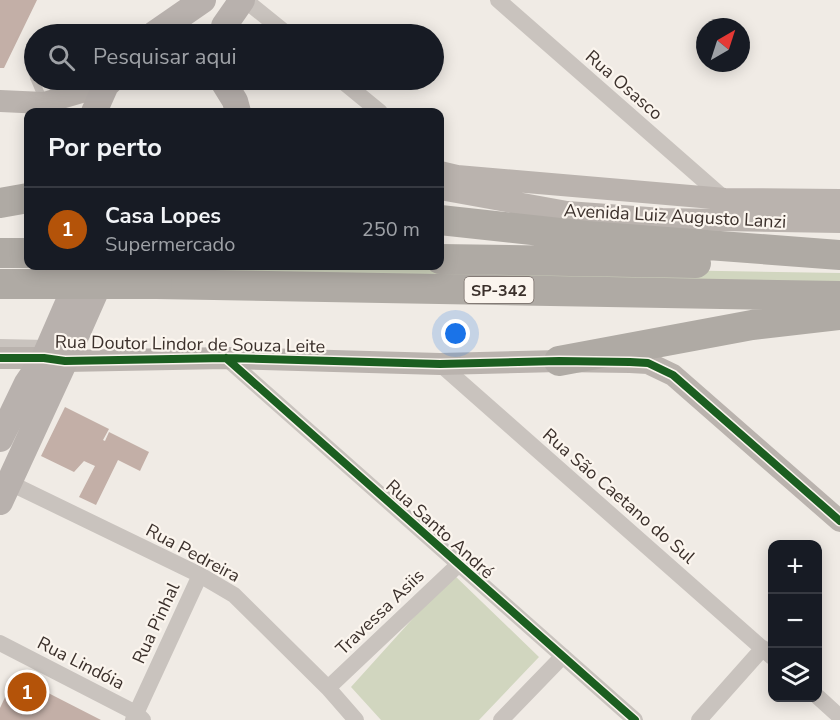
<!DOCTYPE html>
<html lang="pt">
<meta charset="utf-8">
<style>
:root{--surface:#171b24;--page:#20242c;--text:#f1f3f6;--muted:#9ea1a6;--line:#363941;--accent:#b45309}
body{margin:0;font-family:"Nunito Sans",sans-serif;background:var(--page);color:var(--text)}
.controls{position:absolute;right:18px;bottom:18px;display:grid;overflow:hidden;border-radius:12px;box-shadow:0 3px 15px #0003}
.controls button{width:54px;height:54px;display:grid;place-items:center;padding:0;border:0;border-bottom:2px solid var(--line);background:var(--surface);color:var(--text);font:30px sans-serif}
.compass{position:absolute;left:696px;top:18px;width:54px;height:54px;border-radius:50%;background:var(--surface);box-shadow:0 3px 15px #0003;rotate:39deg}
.you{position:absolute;left:456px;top:334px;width:21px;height:21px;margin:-15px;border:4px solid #fff;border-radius:50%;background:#1a73e8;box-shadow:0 0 0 9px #1a73e833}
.badge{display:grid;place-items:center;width:39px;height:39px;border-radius:50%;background:var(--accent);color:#fff;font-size:20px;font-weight:700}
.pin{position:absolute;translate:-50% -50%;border:3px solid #fff;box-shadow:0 2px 6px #0006}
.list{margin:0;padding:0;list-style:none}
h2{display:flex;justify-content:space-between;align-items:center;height:78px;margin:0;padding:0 24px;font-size:26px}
h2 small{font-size:20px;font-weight:400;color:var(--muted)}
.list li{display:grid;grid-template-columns:39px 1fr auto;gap:18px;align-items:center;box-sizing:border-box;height:84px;padding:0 24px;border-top:2px solid var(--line)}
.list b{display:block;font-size:22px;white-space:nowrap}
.list p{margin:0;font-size:20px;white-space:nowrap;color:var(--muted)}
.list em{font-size:20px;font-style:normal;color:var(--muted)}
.icon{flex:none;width:33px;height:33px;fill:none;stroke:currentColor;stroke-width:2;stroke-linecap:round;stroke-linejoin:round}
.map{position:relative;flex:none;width:840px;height:720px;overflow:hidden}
.search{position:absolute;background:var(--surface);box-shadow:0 3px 15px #0003;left:24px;top:24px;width:420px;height:66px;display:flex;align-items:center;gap:15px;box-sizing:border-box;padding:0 21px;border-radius:33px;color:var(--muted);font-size:22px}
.panel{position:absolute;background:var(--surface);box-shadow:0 3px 15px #0003;left:24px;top:108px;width:420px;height:162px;border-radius:12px}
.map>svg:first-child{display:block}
.green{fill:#d1d6bf}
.building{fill:#c3afa7}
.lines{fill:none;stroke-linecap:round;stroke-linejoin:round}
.lane{stroke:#c9c3be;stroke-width:8}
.street{stroke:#c9c3be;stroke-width:16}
.secondary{stroke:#bab3ae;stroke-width:22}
.primary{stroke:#b8b1ad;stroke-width:26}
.highway{stroke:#afaaa4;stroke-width:30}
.highway-bridge{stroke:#afaaa4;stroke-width:30}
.cycleway-casing{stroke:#fbf5ee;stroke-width:11}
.cycleway{stroke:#1b5e20;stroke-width:8}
.labels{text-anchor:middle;stroke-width:4.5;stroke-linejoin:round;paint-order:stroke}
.shield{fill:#fbf5ee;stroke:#756b66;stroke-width:1.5}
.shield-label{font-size:16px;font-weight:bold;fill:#3b302b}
.street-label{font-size:18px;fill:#3b302b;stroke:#fbf5ee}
</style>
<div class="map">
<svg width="840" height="720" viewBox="0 0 840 720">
<rect width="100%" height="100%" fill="#f0ebe5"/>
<path class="green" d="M143 266H434L840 273V288L142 277Z
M453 574 539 657 479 720H381L351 687Z"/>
<path class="building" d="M0 0H37L4 68H0Z
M65 407 109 429 103 440 105 441 109 432 149 452 140 471 118 460 96 505 79 497 95 466 84 461 74 472 41 456Z
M15 676 101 720H0V708Z"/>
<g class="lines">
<path class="lane" d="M32 65 34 78
M35 80 43 99
M0 343 47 344"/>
<path class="street" d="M245 0 287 34
M498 0 725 199
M341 80 380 112
M226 358 635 720
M440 364 772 657
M10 483 200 575 234 595 328 688 356 720
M0 643 136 713 143 720
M328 688 458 565
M818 697 840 717
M133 720 200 575
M501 720 563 656
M699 720 763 648"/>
<path class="secondary" d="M0 101 44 103 106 85
M440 172 457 176 725 199 840 200
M440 189 567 212 662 219 840 222
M0 358H44L65 361 226 358 440 364 559 361 630 362 648 363 673 375 840 521"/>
<path class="primary" d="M154 34 203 0
M223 34 224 26 242 0
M222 80 235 101 238 112
M94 112 106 85 111 80
M0 439 27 383 44 358 84 266
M0 502 65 361 107 266"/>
<path class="highway" d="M0 203 28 198
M440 220 587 236 840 255
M0 253H28
M440 259 696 263
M0 284H54
M157 284 840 296
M559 361 752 325 840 315"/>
<path class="highway-bridge" d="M54 284H157"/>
<defs>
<path id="cycleway" d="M0 358H44L65 361 226 358 440 364 559 361 630 362 648 363 673 375 840 521
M226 358 635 720"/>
</defs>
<use href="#cycleway" class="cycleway-casing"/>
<use href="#cycleway" class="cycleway"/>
</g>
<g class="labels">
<rect class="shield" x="464.5" y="277" width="69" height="26" rx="4.5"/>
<g class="shield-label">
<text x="499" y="296">SP-342</text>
</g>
<g class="street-label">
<text transform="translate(624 85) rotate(41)" y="6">Rua Osasco</text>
<text transform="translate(675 216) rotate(3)" y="6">Avenida Luiz Augusto Lanzi</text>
<text transform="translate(190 344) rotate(1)" y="6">Rua Doutor Lindor de Souza Leite</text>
<text transform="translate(619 496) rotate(41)" y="6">Rua São Caetano do Sul</text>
<text transform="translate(440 529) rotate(42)" y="6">Rua Santo André</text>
<text transform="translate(193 553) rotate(28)" y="6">Rua Pedreira</text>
<text transform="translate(380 612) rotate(-44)" y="6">Travessa Asiis</text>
<text transform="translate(156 623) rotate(-65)" y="6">Rua Pinhal</text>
<text transform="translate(81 663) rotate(27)" y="6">Rua Lindóia</text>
</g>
</g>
</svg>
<div class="controls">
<button>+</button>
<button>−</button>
<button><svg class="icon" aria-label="layers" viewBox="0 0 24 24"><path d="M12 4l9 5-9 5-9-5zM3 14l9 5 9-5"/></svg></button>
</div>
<svg class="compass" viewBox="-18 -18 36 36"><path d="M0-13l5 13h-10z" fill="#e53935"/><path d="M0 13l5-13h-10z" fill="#9ea1a6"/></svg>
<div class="you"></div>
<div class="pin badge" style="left:27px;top:692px">1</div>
<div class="search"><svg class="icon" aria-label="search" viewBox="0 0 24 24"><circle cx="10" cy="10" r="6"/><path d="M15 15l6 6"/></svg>Pesquisar aqui</div>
<section class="panel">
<h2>Por perto<small></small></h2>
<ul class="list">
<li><span class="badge">1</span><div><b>Casa Lopes</b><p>Supermercado</p></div><em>250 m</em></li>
</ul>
</section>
</div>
